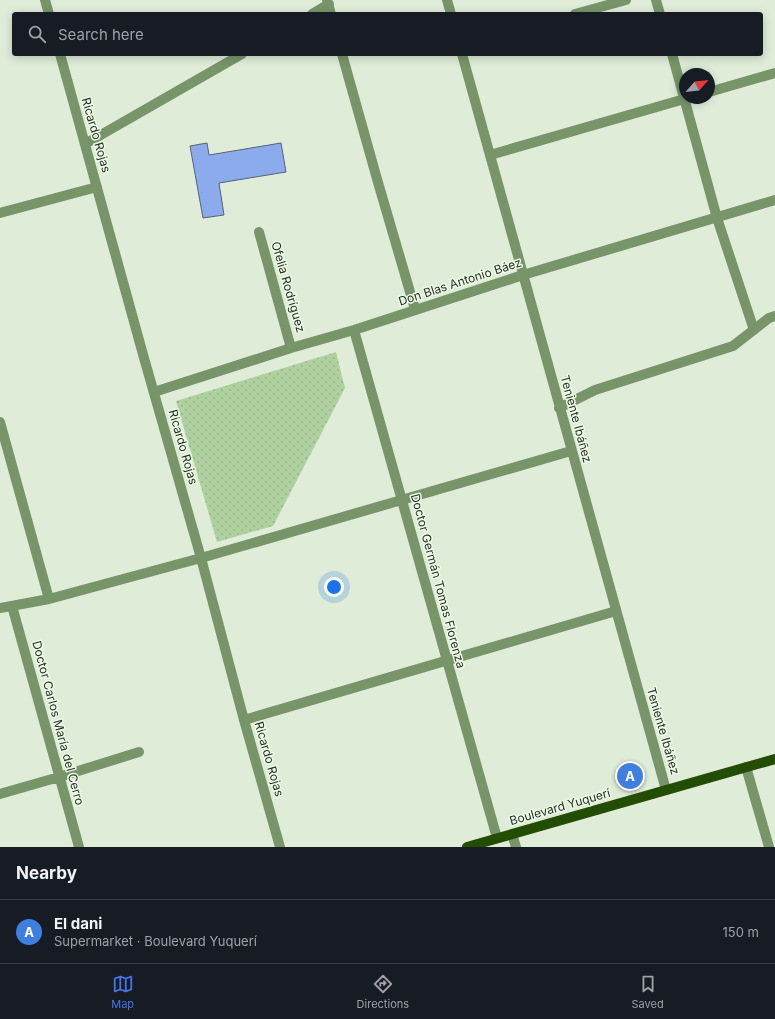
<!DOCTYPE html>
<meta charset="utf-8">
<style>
:root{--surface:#171b24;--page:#242831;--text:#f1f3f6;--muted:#9ea1a6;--line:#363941;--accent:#4474e5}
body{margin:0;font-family:Inter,sans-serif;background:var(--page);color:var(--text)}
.compass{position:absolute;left:679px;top:68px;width:36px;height:36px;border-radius:50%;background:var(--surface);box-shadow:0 2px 10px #0003;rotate:63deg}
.you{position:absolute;left:334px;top:587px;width:14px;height:14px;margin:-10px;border:3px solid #fff;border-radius:50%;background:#1a73e8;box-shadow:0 0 0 6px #1a73e833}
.badge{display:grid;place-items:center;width:26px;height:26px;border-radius:50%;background:var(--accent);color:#fff;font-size:13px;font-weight:700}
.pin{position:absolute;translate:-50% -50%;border:2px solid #fff;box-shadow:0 1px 4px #0006}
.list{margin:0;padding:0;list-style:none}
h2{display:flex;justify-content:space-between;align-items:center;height:52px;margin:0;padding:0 16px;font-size:17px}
h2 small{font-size:13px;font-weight:400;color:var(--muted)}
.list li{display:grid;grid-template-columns:26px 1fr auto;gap:12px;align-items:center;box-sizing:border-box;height:64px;padding:0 16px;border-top:1px solid var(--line)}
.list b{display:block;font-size:15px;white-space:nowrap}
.list p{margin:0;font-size:13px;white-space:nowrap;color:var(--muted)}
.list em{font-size:13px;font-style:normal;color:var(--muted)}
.icon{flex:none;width:22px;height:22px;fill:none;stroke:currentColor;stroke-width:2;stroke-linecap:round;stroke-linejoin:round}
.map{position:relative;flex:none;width:775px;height:847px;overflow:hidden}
.search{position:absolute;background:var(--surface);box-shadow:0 2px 10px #0003;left:12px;right:12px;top:12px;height:44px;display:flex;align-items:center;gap:10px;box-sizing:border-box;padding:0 14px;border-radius:4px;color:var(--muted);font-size:15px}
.sheet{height:116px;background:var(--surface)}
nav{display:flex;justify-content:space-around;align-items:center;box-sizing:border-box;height:56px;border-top:1px solid var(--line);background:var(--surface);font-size:11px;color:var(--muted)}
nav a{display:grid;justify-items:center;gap:2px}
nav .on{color:var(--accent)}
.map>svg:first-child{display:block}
.park{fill:url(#park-dots)}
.building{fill:#8babed;stroke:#596274}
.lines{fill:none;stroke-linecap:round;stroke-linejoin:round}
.minor{stroke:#779569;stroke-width:10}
.major{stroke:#224d02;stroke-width:10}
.labels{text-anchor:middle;stroke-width:3;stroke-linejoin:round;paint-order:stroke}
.street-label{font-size:12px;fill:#2a2f28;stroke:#ebfae5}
</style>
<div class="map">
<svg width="775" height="847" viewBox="0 0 775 847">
<defs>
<pattern id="park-dots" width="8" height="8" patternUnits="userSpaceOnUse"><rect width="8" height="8" fill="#afd1a0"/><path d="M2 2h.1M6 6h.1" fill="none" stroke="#97b48a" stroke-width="1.8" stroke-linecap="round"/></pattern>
</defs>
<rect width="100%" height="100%" fill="#deecd8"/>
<path class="park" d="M336 352 345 388 273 526 217 542 176 401Z"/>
<path class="building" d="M207 143 209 155 281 143 286 172 219 183 224 215 203 218 190 146Z"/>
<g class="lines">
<path class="minor" d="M45 0 49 14
M327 0 331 14
M447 0 451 14
M656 0 660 14
M312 14 329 4
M575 14 626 0
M60 54 144 358 201 558 244 720 280 847
M342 54 377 179 415 309
M462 54 666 790
M672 54 717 218 754 330
M709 92 775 73
M85 144 242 54
M490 155 688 98
M0 213 97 187
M259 232 291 348
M354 330 497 838
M154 392 291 348 354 330 523 275 775 200
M559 408 595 390 733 346 769 318 775 316
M0 422 49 599
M12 606 79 847
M0 608 49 599 201 558 571 451
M244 720 616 611
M746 767 769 847
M0 794 59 777 139 752
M512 834 516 847"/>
<path class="major" d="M467 847 775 759"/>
</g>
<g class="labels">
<g class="street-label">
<text transform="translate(96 135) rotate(74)" y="4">Ricardo Rojas</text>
<text transform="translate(460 282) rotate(-18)" y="4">Don Blas Antonio Báez</text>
<text transform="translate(288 287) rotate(74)" y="4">Ofelia Rodríguez</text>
<text transform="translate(576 419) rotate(75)" y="4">Teniente Ibáñez</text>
<text transform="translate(183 447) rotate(74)" y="4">Ricardo Rojas</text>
<text transform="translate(438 581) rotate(75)" y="4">Doctor Germán Tomas Florenza</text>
<text transform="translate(58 723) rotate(75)" y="4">Doctor Carlos María del Cerro</text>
<text transform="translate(663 731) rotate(74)" y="4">Teniente Ibáñez</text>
<text transform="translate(269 759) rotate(74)" y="4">Ricardo Rojas</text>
<text transform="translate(560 807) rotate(-16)" y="4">Boulevard Yuquerí</text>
</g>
</g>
</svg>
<svg class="compass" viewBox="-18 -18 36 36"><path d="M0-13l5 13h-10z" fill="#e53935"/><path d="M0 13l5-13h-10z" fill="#9ea1a6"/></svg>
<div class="you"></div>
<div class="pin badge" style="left:630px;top:776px;background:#3f7fe0">A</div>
<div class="search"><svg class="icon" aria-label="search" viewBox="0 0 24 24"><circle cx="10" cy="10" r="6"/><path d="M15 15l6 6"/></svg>Search here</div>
</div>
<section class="sheet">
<h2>Nearby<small></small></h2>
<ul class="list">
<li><span class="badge" style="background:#3f7fe0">A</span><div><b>El dani</b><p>Supermarket · Boulevard Yuquerí</p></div><em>150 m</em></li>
</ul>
</section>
<nav>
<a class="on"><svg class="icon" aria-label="map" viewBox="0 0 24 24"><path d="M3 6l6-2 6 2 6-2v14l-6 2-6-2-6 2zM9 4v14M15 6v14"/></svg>Map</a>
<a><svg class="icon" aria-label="directions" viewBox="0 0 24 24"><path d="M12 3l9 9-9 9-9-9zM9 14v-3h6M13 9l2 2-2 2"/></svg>Directions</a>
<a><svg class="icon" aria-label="saved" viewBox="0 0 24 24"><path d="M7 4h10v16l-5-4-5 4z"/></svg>Saved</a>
</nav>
